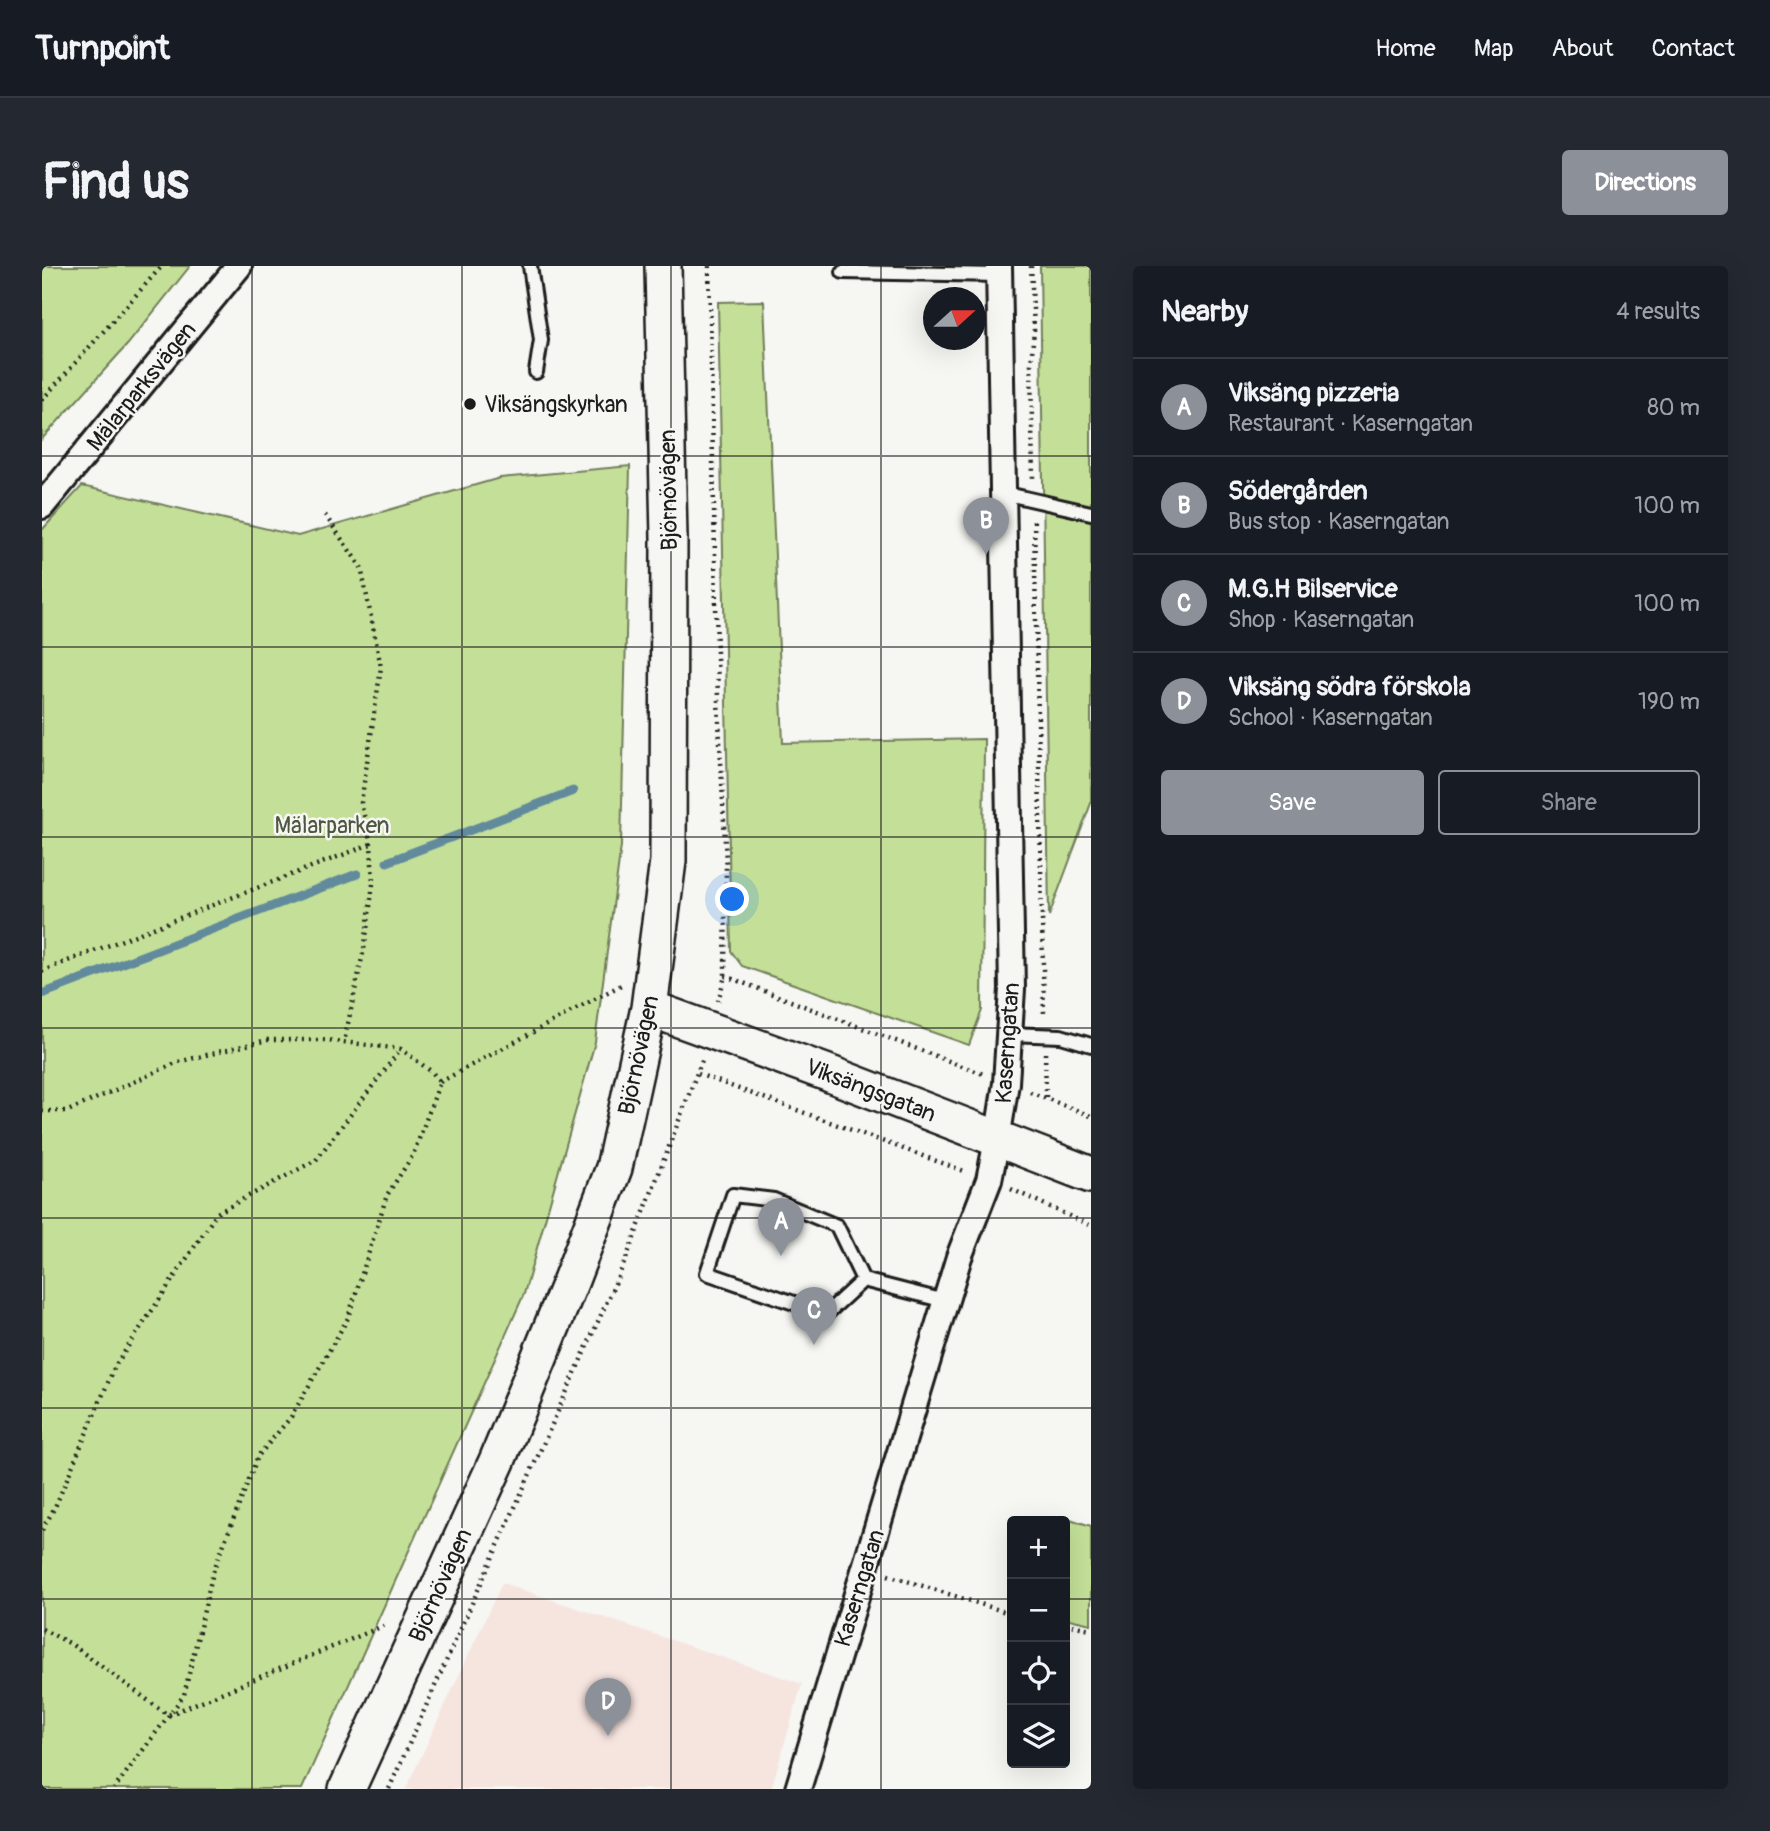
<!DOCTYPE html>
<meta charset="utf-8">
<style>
:root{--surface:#171b24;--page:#242831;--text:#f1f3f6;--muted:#9ea1a6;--line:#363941;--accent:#8c9099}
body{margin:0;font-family:Pangolin,sans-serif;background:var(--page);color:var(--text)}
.controls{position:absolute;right:21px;bottom:21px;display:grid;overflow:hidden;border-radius:7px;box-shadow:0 7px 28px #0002}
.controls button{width:63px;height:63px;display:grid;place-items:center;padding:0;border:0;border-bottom:2px solid var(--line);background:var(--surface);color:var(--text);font:35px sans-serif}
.compass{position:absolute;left:881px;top:21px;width:63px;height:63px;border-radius:50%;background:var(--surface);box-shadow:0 7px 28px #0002;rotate:69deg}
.you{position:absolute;left:691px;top:634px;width:24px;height:24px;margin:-18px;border:5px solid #fff;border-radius:50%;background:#1a73e8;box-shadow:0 0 0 10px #1a73e833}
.badge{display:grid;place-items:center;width:46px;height:46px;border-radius:50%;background:var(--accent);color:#fff;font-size:23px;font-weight:700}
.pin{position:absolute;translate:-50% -58px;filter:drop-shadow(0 2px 4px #0008)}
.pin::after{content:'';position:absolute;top:37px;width:24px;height:21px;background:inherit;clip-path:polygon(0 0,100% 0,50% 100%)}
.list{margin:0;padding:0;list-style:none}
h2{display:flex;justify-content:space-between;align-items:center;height:91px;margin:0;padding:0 28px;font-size:30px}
h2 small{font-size:23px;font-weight:400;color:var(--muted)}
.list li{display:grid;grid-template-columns:46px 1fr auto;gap:21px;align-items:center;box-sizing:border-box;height:98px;padding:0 28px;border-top:2px solid var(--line)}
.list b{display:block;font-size:26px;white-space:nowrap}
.list p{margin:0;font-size:23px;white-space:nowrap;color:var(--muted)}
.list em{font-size:23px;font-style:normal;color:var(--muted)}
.actions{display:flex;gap:14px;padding:21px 28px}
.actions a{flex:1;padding:16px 0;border:2px solid var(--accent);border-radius:7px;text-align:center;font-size:24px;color:var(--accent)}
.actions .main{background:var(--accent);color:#fff}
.icon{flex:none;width:38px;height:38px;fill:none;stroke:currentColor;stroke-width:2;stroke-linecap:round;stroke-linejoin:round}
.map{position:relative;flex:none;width:1049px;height:1523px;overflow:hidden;border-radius:7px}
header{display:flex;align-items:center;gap:42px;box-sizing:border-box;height:98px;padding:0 35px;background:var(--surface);border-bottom:2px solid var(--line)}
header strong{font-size:33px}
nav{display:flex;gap:38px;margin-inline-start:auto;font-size:24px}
.intro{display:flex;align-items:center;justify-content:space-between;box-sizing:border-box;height:168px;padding:0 42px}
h1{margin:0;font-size:49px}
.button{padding:18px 32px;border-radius:7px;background:var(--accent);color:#fff;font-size:24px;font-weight:700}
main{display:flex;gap:42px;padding:0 42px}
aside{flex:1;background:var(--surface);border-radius:7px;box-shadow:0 7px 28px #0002}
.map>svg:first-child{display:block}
.built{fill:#f6e4df}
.green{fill:#c4e098;stroke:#707e5a;stroke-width:2}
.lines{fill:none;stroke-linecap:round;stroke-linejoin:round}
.stream{stroke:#628a9d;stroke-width:9}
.lane-casing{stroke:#1c1c1c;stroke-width:18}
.street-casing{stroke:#1c1c1c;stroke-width:30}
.secondary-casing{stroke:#1c1c1c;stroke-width:40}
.path{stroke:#1c1c1c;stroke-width:4.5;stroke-dasharray:2 5;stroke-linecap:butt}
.lane{stroke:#f6f6f2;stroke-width:12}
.street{stroke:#f6f6f2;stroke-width:24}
.secondary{stroke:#f6f6f2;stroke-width:35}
.grid{fill:none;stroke:#1c1c1c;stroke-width:2;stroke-opacity:0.55}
.poi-dot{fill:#1c1c1c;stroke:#f6f6f2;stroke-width:2.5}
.labels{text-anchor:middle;stroke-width:5;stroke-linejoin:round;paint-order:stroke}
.street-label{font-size:23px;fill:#1c1c1c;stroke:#f6f6f2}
.poi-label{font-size:23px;fill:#1c1c1c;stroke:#f6f6f2;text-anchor:start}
.park-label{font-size:23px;fill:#4e5741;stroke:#f6f6f2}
</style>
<header>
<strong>Turnpoint</strong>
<nav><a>Home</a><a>Map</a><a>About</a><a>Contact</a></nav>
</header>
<div class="intro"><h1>Find us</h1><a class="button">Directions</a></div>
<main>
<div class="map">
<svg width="1049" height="1523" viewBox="0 0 1049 1523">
<rect width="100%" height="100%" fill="#f6f6f2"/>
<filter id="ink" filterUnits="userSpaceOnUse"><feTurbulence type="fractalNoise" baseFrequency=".0143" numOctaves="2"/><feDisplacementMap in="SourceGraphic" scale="14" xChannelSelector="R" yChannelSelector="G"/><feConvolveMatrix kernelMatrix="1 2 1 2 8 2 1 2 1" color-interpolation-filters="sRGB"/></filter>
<g filter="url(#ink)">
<path class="built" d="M460 1317 760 1418 729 1523H364Z"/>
<path class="green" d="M0 0H148L86 78 0 173Z
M998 0H1049V537L1007 650Z
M722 35 741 477 942 473 940 744 927 779 700 700 689 685 676 36Z
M588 200 579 580 553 776 482 1028 260 1523H0V264L40 220 256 270 458 212Z
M1022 1251 1049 1260V1358L1023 1352Z"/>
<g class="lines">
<path class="stream" d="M345 596 531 525
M0 728 315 608"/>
<defs>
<path id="lane" d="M488 0 499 74 494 106
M801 6 957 9
M961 227 1049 247
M967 768 1019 770 1049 779
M821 1014 784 1048 665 1007 691 929 732 934 795 960 821 1014 903 1035"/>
<path id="street" d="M0 240 197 0
M756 1523 917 991 947 914 955 874 964 817 970 723 957 0"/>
<path id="secondary" d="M607 742 783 806 1049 909
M305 1523 455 1195 529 1014 572 902 607 742 626 595 627 272 621 0"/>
</defs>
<use href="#lane" class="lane-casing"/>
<use href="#street" class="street-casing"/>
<use href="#secondary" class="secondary-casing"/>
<path class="path" d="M667 0 676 435 684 597 683 710 676 735
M989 0 992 64 989 98 991 215
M0 134 120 0
M283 249 319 301 339 401 319 537 329 578 331 618 323 678 302 776
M992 255 1002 750
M0 705 329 578
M683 710 941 808
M1003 787 1004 831
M656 808 922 905
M398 816 579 719
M988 826 1049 850
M0 845H26L136 796 225 774H284L359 783 390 806 398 816 371 889 345 929 306 1052 249 1151 216 1190 171 1306 142 1429 72 1523
M969 923 1049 960
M0 1264 13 1241 73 1100 175 947 274 894 358 784
M846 1309 970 1348
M1023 1358 1049 1363
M0 1363 29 1378 126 1449 346 1358
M347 1523 584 993 660 794"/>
<use href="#lane" class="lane"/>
<use href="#street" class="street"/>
<use href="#secondary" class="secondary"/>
</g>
</g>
<path class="grid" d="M210 0V1523M420 0V1523M629 0V1523M839 0V1523M0 190H1049M0 381H1049M0 571H1049M0 762H1049M0 952H1049M0 1142H1049M0 1333H970M1023 1333H1049"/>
<circle class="poi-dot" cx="428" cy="138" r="7"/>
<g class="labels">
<g class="street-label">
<text transform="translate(99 120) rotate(-51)" y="8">Mälarparksvägen</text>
<text transform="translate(626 224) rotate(-91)" y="8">Björnövägen</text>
<text transform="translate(965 777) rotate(-86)" y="8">Kaserngatan</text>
<text transform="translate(596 789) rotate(-78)" y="8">Björnövägen</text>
<text transform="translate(829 824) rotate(21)" y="8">Viksängsgatan</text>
<text transform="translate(398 1319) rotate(-66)" y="8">Björnövägen</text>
<text transform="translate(817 1322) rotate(-73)" y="8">Kaserngatan</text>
</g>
<g class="poi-label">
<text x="442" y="146">Viksängskyrkan</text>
</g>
<g class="park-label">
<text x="290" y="567">Mälarparken</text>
</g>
</g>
</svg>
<div class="controls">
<button>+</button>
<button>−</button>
<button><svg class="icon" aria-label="locate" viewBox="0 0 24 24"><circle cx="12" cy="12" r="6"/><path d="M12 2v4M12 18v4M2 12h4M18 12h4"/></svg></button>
<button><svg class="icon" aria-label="layers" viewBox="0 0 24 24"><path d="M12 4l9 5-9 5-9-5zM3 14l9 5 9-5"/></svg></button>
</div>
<svg class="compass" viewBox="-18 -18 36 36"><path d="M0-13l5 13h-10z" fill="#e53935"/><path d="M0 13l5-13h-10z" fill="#9ea1a6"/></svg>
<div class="you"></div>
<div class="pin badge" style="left:739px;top:990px">A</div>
<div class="pin badge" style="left:944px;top:289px">B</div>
<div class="pin badge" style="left:772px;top:1079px">C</div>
<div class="pin badge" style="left:566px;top:1470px">D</div>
</div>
<aside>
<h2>Nearby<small>4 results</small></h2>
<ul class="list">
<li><span class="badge">A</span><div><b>Viksäng pizzeria</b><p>Restaurant · Kaserngatan</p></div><em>80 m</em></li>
<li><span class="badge">B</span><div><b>Södergården</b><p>Bus stop · Kaserngatan</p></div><em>100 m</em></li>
<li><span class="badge">C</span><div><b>M.G.H Bilservice</b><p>Shop · Kaserngatan</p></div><em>100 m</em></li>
<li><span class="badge">D</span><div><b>Viksäng södra förskola</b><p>School · Kaserngatan</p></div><em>190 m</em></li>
</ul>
<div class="actions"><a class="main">Save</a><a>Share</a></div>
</aside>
</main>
